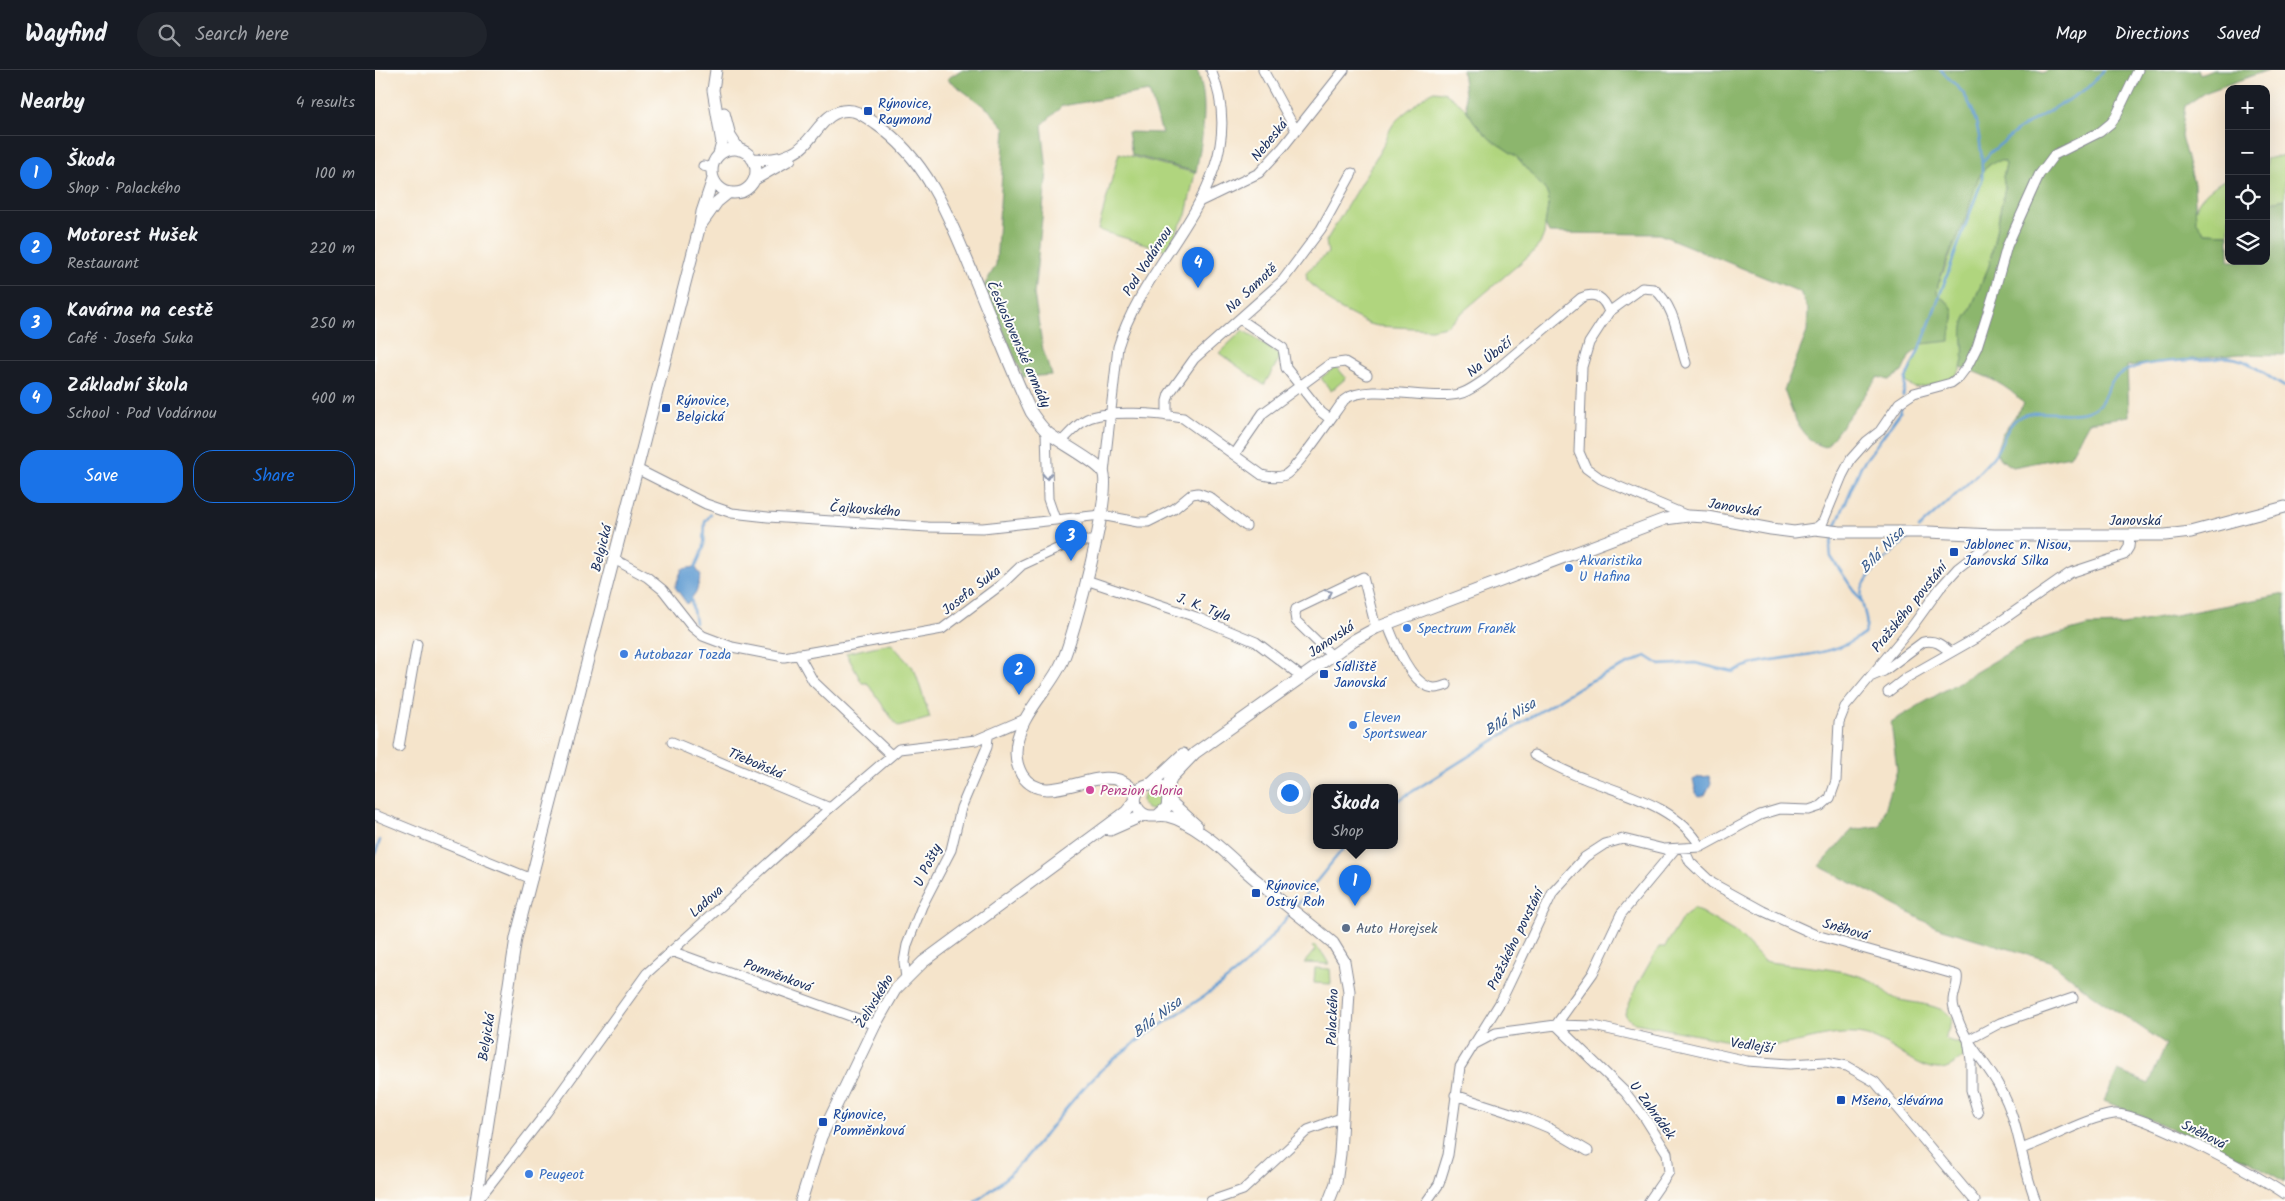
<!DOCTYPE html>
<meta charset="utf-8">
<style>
:root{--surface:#171b24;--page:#20242c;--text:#f1f3f6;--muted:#9ea1a6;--line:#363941;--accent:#1a73e8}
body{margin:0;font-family:Kalam,sans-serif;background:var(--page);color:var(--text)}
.controls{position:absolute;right:15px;top:15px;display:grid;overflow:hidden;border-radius:10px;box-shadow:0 5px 20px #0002}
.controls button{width:45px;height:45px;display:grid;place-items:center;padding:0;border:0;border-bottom:1px solid var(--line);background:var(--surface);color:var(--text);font:25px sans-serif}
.you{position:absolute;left:914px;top:722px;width:18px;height:18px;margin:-12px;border:4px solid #fff;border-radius:50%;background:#1a73e8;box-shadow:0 0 0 8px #1a73e833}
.badge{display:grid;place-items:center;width:32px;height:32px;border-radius:50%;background:var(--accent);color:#fff;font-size:16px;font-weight:700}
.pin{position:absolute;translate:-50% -41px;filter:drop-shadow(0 1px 2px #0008)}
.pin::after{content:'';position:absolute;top:26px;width:18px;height:15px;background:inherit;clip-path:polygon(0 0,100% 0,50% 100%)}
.popup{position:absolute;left:938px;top:714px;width:85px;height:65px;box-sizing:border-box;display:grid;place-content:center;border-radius:10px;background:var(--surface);filter:drop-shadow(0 1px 4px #0005);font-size:16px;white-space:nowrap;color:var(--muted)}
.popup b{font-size:19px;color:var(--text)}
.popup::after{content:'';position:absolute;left:50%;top:100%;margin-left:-10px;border:10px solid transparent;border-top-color:var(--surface)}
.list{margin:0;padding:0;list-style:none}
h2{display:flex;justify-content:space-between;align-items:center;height:65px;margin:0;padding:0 20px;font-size:21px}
h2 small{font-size:16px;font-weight:400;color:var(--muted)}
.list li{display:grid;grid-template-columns:32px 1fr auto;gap:15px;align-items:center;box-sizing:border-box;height:75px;padding:0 20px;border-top:1px solid var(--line)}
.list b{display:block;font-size:19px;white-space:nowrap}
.list p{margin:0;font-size:16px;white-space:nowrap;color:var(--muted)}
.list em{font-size:16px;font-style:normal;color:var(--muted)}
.actions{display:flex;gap:10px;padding:15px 20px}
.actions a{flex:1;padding:11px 0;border:1px solid var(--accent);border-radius:20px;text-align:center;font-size:18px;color:var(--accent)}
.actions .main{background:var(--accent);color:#fff}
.icon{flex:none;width:28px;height:28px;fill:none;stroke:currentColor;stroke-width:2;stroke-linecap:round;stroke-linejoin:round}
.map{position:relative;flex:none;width:1910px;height:1131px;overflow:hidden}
header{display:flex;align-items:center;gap:30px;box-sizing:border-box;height:70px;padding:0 25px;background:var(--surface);border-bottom:1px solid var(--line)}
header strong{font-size:24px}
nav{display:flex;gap:28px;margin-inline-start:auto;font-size:18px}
.search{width:350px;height:45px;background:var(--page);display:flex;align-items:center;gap:12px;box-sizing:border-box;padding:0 18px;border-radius:28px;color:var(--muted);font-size:19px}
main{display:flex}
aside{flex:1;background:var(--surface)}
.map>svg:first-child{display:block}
.green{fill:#b0d57e;stroke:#66826e}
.forest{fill:#8cb66d;stroke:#547266}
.water{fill:#649ed3;stroke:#406698}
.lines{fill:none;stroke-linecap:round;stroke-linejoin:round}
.stream{stroke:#649ed3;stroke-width:2.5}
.minor-casing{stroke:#888a94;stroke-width:11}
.tertiary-casing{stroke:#888a94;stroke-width:13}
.minor{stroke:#fff;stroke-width:9}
.tertiary{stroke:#fff;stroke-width:11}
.oneway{stroke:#8d97ae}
.transit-dot{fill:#1a4fb4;stroke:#fdfcf7;stroke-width:2}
.shop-dot{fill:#3f7fe0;stroke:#fdfcf7;stroke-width:2}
.hotel-dot{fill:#d1479c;stroke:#fdfcf7;stroke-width:2}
.service-dot{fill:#5c6f8a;stroke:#fdfcf7;stroke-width:2}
.labels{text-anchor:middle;stroke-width:4;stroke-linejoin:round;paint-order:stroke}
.transit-label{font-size:14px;fill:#164399;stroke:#fdfcf7;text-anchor:start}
.street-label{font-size:14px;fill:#1b2f5e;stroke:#fdfcf7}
.shop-label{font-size:14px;fill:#366cbe;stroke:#fdfcf7;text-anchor:start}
.hotel-label{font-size:14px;fill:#b23c85;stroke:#fdfcf7;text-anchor:start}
.service-label{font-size:14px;fill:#4e5e75;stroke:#fdfcf7;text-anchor:start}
.water-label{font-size:15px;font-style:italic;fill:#385b8d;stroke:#fdfcf7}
</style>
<header>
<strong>Wayfind</strong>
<div class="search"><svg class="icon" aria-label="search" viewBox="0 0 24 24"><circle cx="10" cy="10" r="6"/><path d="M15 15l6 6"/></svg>Search here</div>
<nav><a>Map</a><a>Directions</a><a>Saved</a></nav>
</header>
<main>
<aside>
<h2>Nearby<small>4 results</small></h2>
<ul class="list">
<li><span class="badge">1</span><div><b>Škoda</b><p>Shop · Palackého</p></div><em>100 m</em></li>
<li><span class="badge">2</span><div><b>Motorest Hušek</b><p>Restaurant</p></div><em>220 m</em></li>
<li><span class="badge">3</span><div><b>Kavárna na cestě</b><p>Café · Josefa Suka</p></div><em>250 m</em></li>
<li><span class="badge">4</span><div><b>Základní škola</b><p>School · Pod Vodárnou</p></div><em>400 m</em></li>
</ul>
<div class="actions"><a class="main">Save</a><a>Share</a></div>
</aside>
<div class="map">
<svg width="1910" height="1131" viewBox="0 0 1910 1131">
<rect width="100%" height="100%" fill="#fdfcf7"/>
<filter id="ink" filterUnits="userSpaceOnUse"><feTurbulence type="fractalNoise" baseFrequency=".02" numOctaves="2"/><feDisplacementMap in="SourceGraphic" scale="10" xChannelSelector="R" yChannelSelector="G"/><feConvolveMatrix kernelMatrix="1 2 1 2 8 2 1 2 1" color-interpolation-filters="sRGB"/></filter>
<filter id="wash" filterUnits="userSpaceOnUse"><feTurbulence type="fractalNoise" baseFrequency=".0096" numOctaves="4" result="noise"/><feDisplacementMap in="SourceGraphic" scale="20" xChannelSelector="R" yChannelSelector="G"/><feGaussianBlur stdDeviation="1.12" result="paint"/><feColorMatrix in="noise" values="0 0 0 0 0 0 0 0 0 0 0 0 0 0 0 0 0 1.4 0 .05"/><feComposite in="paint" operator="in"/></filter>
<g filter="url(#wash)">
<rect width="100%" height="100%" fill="#f5e4cb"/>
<path class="green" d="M1059 21 1069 22 1090 38 1100 53 1115 69 1141 86 1171 121 1174 129 1169 164 1165 174 1157 183 1071 256 1056 259 1003 256 994 254 961 237 932 210 931 202 953 183 951 171 1011 71C1016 52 1023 49 1037 37 1045 30 1049 25 1059 21Z
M744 83 820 103 811 145 791 180 723 160Z
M1910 85V129L1891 133V89Z
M1625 90 1629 91 1631 94 1628 107 1630 117 1614 196 1594 243C1578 262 1603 300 1571 311 1561 315 1550 316 1540 318L1532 313 1531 310 1547 274 1574 270C1574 261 1581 246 1577 238 1574 233 1566 228 1562 223L1563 215 1591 147 1603 108 1609 100 1618 92Z
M1854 107V164L1830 163C1827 159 1822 154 1821 150 1815 131 1840 115 1854 107Z
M868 260 906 286 889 315 844 283Z
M961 296 971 308 956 321 946 308Z
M516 573 540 601 555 648 523 657 492 613H487L471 583Z
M767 730a10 10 0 1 1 20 0a10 10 0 1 1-20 0Z
M1319 838 1363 864 1388 890 1394 892C1427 897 1462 897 1493 909 1505 914 1512 927 1525 930 1538 933 1571 935 1577 949L1570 969 1588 975 1592 980 1590 986C1583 991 1573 1000 1563 999 1538 998 1515 970 1488 965 1456 959 1422 976 1390 976 1373 976 1355 971 1338 968 1312 963 1286 958 1260 953L1252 948 1250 943 1261 917 1284 877H1290L1308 847Z
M939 875 948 884 954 894 929 893 940 880 937 877Z
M940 898 955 899 956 914 939 913Z"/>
<path class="forest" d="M586 0H822C835 32 827 68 821 102L757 85 753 62 787 63 774 21 687 36 667 55 672 101 659 224 668 280 677 305 648 307 609 216 621 195 630 58 614 40 572 9Z
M1087 0H1662L1667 3 1674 0H1823L1825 5 1838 0H1893L1829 23 1810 36 1806 66 1819 114 1821 151 1830 163 1854 164V191H1891V133L1910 129V285L1865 284 1752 296 1754 346 1714 352 1695 386 1638 397 1625 389 1621 382 1627 364 1649 334C1632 314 1611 306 1586 297 1593 279 1581 258 1594 243L1614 196 1630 117 1628 107 1631 94 1629 91C1621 90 1614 94 1609 100 1598 112 1597 132 1591 147 1582 170 1570 191 1563 215L1562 223C1566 228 1575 233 1577 238 1581 246 1574 261 1575 271L1547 274 1545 278 1535 285 1527 302 1514 310 1503 307 1451 377C1424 371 1418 343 1409 320L1432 262 1433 239 1425 222 1284 164 1174 163 1170 155 1174 129 1171 121 1141 86 1115 69 1100 53 1092 41Z
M1910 524V1112L1874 1091 1842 1080 1786 1054 1729 1031 1743 1001 1774 1014 1791 974 1715 923 1675 891 1561 857 1444 796 1477 760 1505 756 1522 700 1516 652 1650 573 1713 556 1748 555Z"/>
<path class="water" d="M320 497 326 505 321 522 312 534 300 517 307 499Z
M1334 706 1336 713 1330 725 1325 727 1322 726 1318 710 1324 707Z"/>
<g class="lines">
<path class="stream" d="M1608 91 1616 82 1644 59 1713 18 1729 0
M1528 326 1531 308 1548 271 1607 110C1608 86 1604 46 1590 26 1584 16 1573 9 1566 0
M1460 458 1486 396 1525 343 1527 334
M1544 458C1569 435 1596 413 1618 387 1627 376 1630 360 1639 351 1655 334 1693 349 1713 341 1732 334 1727 323 1738 310 1755 289 1814 291 1840 289 1869 281 1886 304 1910 317
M1458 466 1455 477 1456 487 1486 531
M319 500 329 477 330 452 336 444
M316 528 320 552
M1019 733 1209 614 1271 586 1285 595 1320 593 1358 602C1392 583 1441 592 1479 570 1482 568 1487 566 1489 564 1497 551 1483 533 1487 519 1493 501 1523 478 1537 465
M0 785 5 770
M920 838 971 775
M601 1131C652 1098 675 1053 715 1011 757 967 818 939 864 900 883 883 899 864 915 844"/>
</g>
</g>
<g filter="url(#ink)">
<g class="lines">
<defs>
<path id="minor" d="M888 0 920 59
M328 96 337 98
M826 131 884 103 908 77 969 0
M865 249 908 278 911 298 946 342 955 349
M1311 293C1303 269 1300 235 1279 219L1267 218 1234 242 1214 273 1207 297 1204 382 1211 398 1226 409 1313 446
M792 346V331L794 324 819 289 908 210 946 159 977 103
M671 361 673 429 680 449
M686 372C694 364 702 354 712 349 732 339 786 344 808 348L887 405C895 407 903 408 910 405 923 398 958 345 969 330 992 312 1055 331 1084 324 1093 322 1100 316 1108 311L1206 228C1220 221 1229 228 1234 242
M859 385 888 343 955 294 970 292 992 305
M262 399 331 434 357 443 393 447 553 457 608 458 726 445 763 452H773L799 439 817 424 823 423 834 427 871 456
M729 403 743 277C771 182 882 111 836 0
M1440 459 1448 452 1467 406 1476 389 1492 371 1505 361 1524 333 1539 323 1576 313 1584 307 1593 295 1602 277 1619 223 1632 176 1664 105 1679 85 1725 62 1736 53 1741 46 1763 0
M699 471 703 448
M239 489 272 507 288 520 317 557 328 566 357 577 409 587 567 559 627 514 647 495 699 471H719
M711 510 821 547 881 572 927 607
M1012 553C1019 571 1037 618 1060 618 1064 618 1069 616 1072 615
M423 584 438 611 516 685
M957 586 921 551 920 545 921 539 988 507 1001 558
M1495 607 1509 601 1548 572C1560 569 1567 575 1575 582
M1513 622 1531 608 1603 567 1695 503 1749 485 1754 477 1755 465
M297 672 455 738
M24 677 42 574
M1159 685C1175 693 1191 702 1208 708 1250 725 1301 735 1326 777
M0 745 157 809
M1309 779 1315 792 1337 813 1388 841 1441 865 1582 905C1584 914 1578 922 1578 931 1578 935 1580 942 1582 946 1590 973 1612 993 1625 1018 1645 1053 1646 1095 1661 1131
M296 881 500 955
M531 908 529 892 532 875 547 836 576 780 586 738 612 677 613 667
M1098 975 1121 963 1181 955 1219 956 1372 991 1414 994 1451 992 1472 996 1500 1012 1600 1131
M1080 1025 1145 1046 1174 1058 1213 1081
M1603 1043 1596 1020V990L1593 970 1625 953 1698 928
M1646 1079C1673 1070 1713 1047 1739 1044 1765 1041 1885 1106 1910 1124
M102 1131 171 1043 272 903 455 738 524 679 601 670 650 649
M836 1131 868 1120 933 1060 966 1048
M1052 1131 1064 1114 1073 1085 1085 997 1126 931 1178 822 1210 787 1230 774 1248 769 1289 779 1326 777 1385 745 1405 739 1434 740 1446 736 1455 728 1461 711 1464 652 1470 637 1536 558 1565 518 1583 498 1610 477 1619 465
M1274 1131 1294 1102 1292 1083 1270 1048 1250 1022 1181 955 1218 903 1246 844 1300 779"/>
<path id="tertiary" d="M341 0 338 20 347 73 344 84
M349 43 355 66 364 80
M337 101a22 22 0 1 1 44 0a22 22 0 1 1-44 0Z
M377 89C392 90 404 90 418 83 439 74 448 35 478 41 486 43 494 49 501 54 557 92 579 160 604 219 621 260 637 302 656 342 661 349 666 357 673 363 684 372 722 392 728 402 738 421 699 565 688 590 675 621 641 646 641 683 641 691 643 698 647 705 671 742 724 691 753 715 758 718 760 721 760 727
M380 109 415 89
M327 153 342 132 353 123
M777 713 808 684
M792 723 796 708 820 683 979 570 1001 558 1290 449 1313 446 1332 447 1396 459 1419 462 1440 459 1465 462H1553L1619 465H1790L1816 462 1910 437
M793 727 797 733 822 756
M782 746 792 737 793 727 786 716 774 714C762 717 756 730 764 740 772 750 782 744 792 746 805 749 819 758 829 765 848 778 864 796 881 810 906 832 932 851 958 873L969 891 974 921 965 1084 961 1113 954 1131
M735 760 769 745
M101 1131 141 868 325 155 327 142 338 109
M426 1131 446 1067 500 955 520 920 548 892 751 742 760 731"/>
</defs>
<use href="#minor" class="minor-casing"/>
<use href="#tertiary" class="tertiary-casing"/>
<use href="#minor" class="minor"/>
<use href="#tertiary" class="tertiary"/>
</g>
<defs><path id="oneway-chevron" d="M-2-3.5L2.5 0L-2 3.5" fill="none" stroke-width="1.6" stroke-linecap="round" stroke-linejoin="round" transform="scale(1.25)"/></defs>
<g class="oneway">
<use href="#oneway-chevron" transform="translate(672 406) rotate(87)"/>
<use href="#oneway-chevron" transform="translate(954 523) rotate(-26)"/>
</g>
</g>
<g class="transit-dot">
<rect x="488" y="36" width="10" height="10" rx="2.5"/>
<rect x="286" y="333" width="10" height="10" rx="2.5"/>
<rect x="1574" y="477" width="10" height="10" rx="2.5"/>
<rect x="944" y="599" width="10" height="10" rx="2.5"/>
<rect x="876" y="818" width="10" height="10" rx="2.5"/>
<rect x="1461" y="1025" width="10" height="10" rx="2.5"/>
<rect x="443" y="1047" width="10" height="10" rx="2.5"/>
</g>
<g class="shop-dot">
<circle cx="1194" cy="498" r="5"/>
<circle cx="1032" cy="558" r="5"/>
<circle cx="249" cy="584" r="5"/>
<circle cx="978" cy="655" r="5"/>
<circle cx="154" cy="1104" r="5"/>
</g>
<circle class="hotel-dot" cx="715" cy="720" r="5"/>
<circle class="service-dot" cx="971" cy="858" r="5"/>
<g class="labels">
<g class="transit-label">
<text x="503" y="38">Rýnovice,<tspan x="503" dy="16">Raymond</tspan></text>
<text x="301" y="335">Rýnovice,<tspan x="301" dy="16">Belgická</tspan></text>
<text x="1589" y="479">Jablonec n. Nisou,<tspan x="1589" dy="16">Janovská Silka</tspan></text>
<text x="959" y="601">Sídliště<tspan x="959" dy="16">Janovská</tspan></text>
<text x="891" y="820">Rýnovice,<tspan x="891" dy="16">Ostrý Roh</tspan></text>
<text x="1476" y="1035">Mšeno, slévárna</text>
<text x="458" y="1049">Rýnovice,<tspan x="458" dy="16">Pomněnková</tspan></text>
</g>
<g class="street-label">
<text transform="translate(894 70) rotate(-51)" y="5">Nebeská</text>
<text transform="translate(772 191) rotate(-57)" y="5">Pod Vodárnou</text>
<text transform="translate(876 218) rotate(-43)" y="5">Na Samotě</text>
<text transform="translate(644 274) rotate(66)" y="5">Československé armády</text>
<text transform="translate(1114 287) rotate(-39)" y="5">Na Úbočí</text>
<text transform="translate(1359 437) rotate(10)" y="5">Janovská</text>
<text transform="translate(490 439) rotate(4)" y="5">Čajkovského</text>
<text x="1760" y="455">Janovská</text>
<text transform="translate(226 478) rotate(-76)" y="5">Belgická</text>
<text transform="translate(596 520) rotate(-38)" y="5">Josefa Suka</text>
<text transform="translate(829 537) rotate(21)" y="5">J. K. Tyla</text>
<text transform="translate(1534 537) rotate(-51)" y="5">Pražského povstání</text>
<text transform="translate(956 569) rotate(-34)" y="5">Janovská</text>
<text transform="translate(381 693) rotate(23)" y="5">Třeboňská</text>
<text transform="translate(552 795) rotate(-64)" y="5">U Pošty</text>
<text transform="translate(331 831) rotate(-42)" y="5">Ladova</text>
<text transform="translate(1471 859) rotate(16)" y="5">Sněhová</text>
<text transform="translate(1140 869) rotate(-64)" y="5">Pražského povstání</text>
<text transform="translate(403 905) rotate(20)" y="5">Pomněnková</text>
<text transform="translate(499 931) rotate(-59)" y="5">Želivského</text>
<text transform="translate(957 947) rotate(-88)" y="5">Palackého</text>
<text transform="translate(111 967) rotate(-81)" y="5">Belgická</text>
<text transform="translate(1377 975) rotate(8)" y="5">Vedlejší</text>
<text transform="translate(1278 1040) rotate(54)" y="5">U Zahrádek</text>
<text transform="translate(1829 1064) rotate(27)" y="5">Sněhová</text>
</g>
<g class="shop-label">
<text x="1204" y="495">Akvaristika<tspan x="1204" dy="16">U Hafina</tspan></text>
<text x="1042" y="563">Spectrum Franěk</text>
<text x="259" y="589">Autobazar Tozda</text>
<text x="988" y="652">Eleven<tspan x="988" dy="16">Sportswear</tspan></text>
<text x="164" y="1109">Peugeot</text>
</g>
<g class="hotel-label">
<text x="725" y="725">Penzion Gloria</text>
</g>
<g class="service-label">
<text x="981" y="863">Auto Horejsek</text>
</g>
<g class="water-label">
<text transform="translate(1507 480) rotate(-46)" y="5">Bílá Nisa</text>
<text transform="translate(1135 647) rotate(-32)" y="5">Bílá Nisa</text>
<text transform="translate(782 947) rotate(-37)" y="5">Bílá Nisa</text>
</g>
</g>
</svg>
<div class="controls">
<button>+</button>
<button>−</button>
<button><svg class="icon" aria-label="locate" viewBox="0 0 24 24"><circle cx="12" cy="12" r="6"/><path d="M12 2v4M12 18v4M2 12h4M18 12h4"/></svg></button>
<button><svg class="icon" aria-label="layers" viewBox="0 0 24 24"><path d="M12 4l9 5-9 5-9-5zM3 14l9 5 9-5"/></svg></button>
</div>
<div class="you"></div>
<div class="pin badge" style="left:980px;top:836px">1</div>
<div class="popup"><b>Škoda</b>Shop</div>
<div class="pin badge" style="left:644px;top:625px">2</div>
<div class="pin badge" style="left:696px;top:491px">3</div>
<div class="pin badge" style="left:823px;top:218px">4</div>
</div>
</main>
